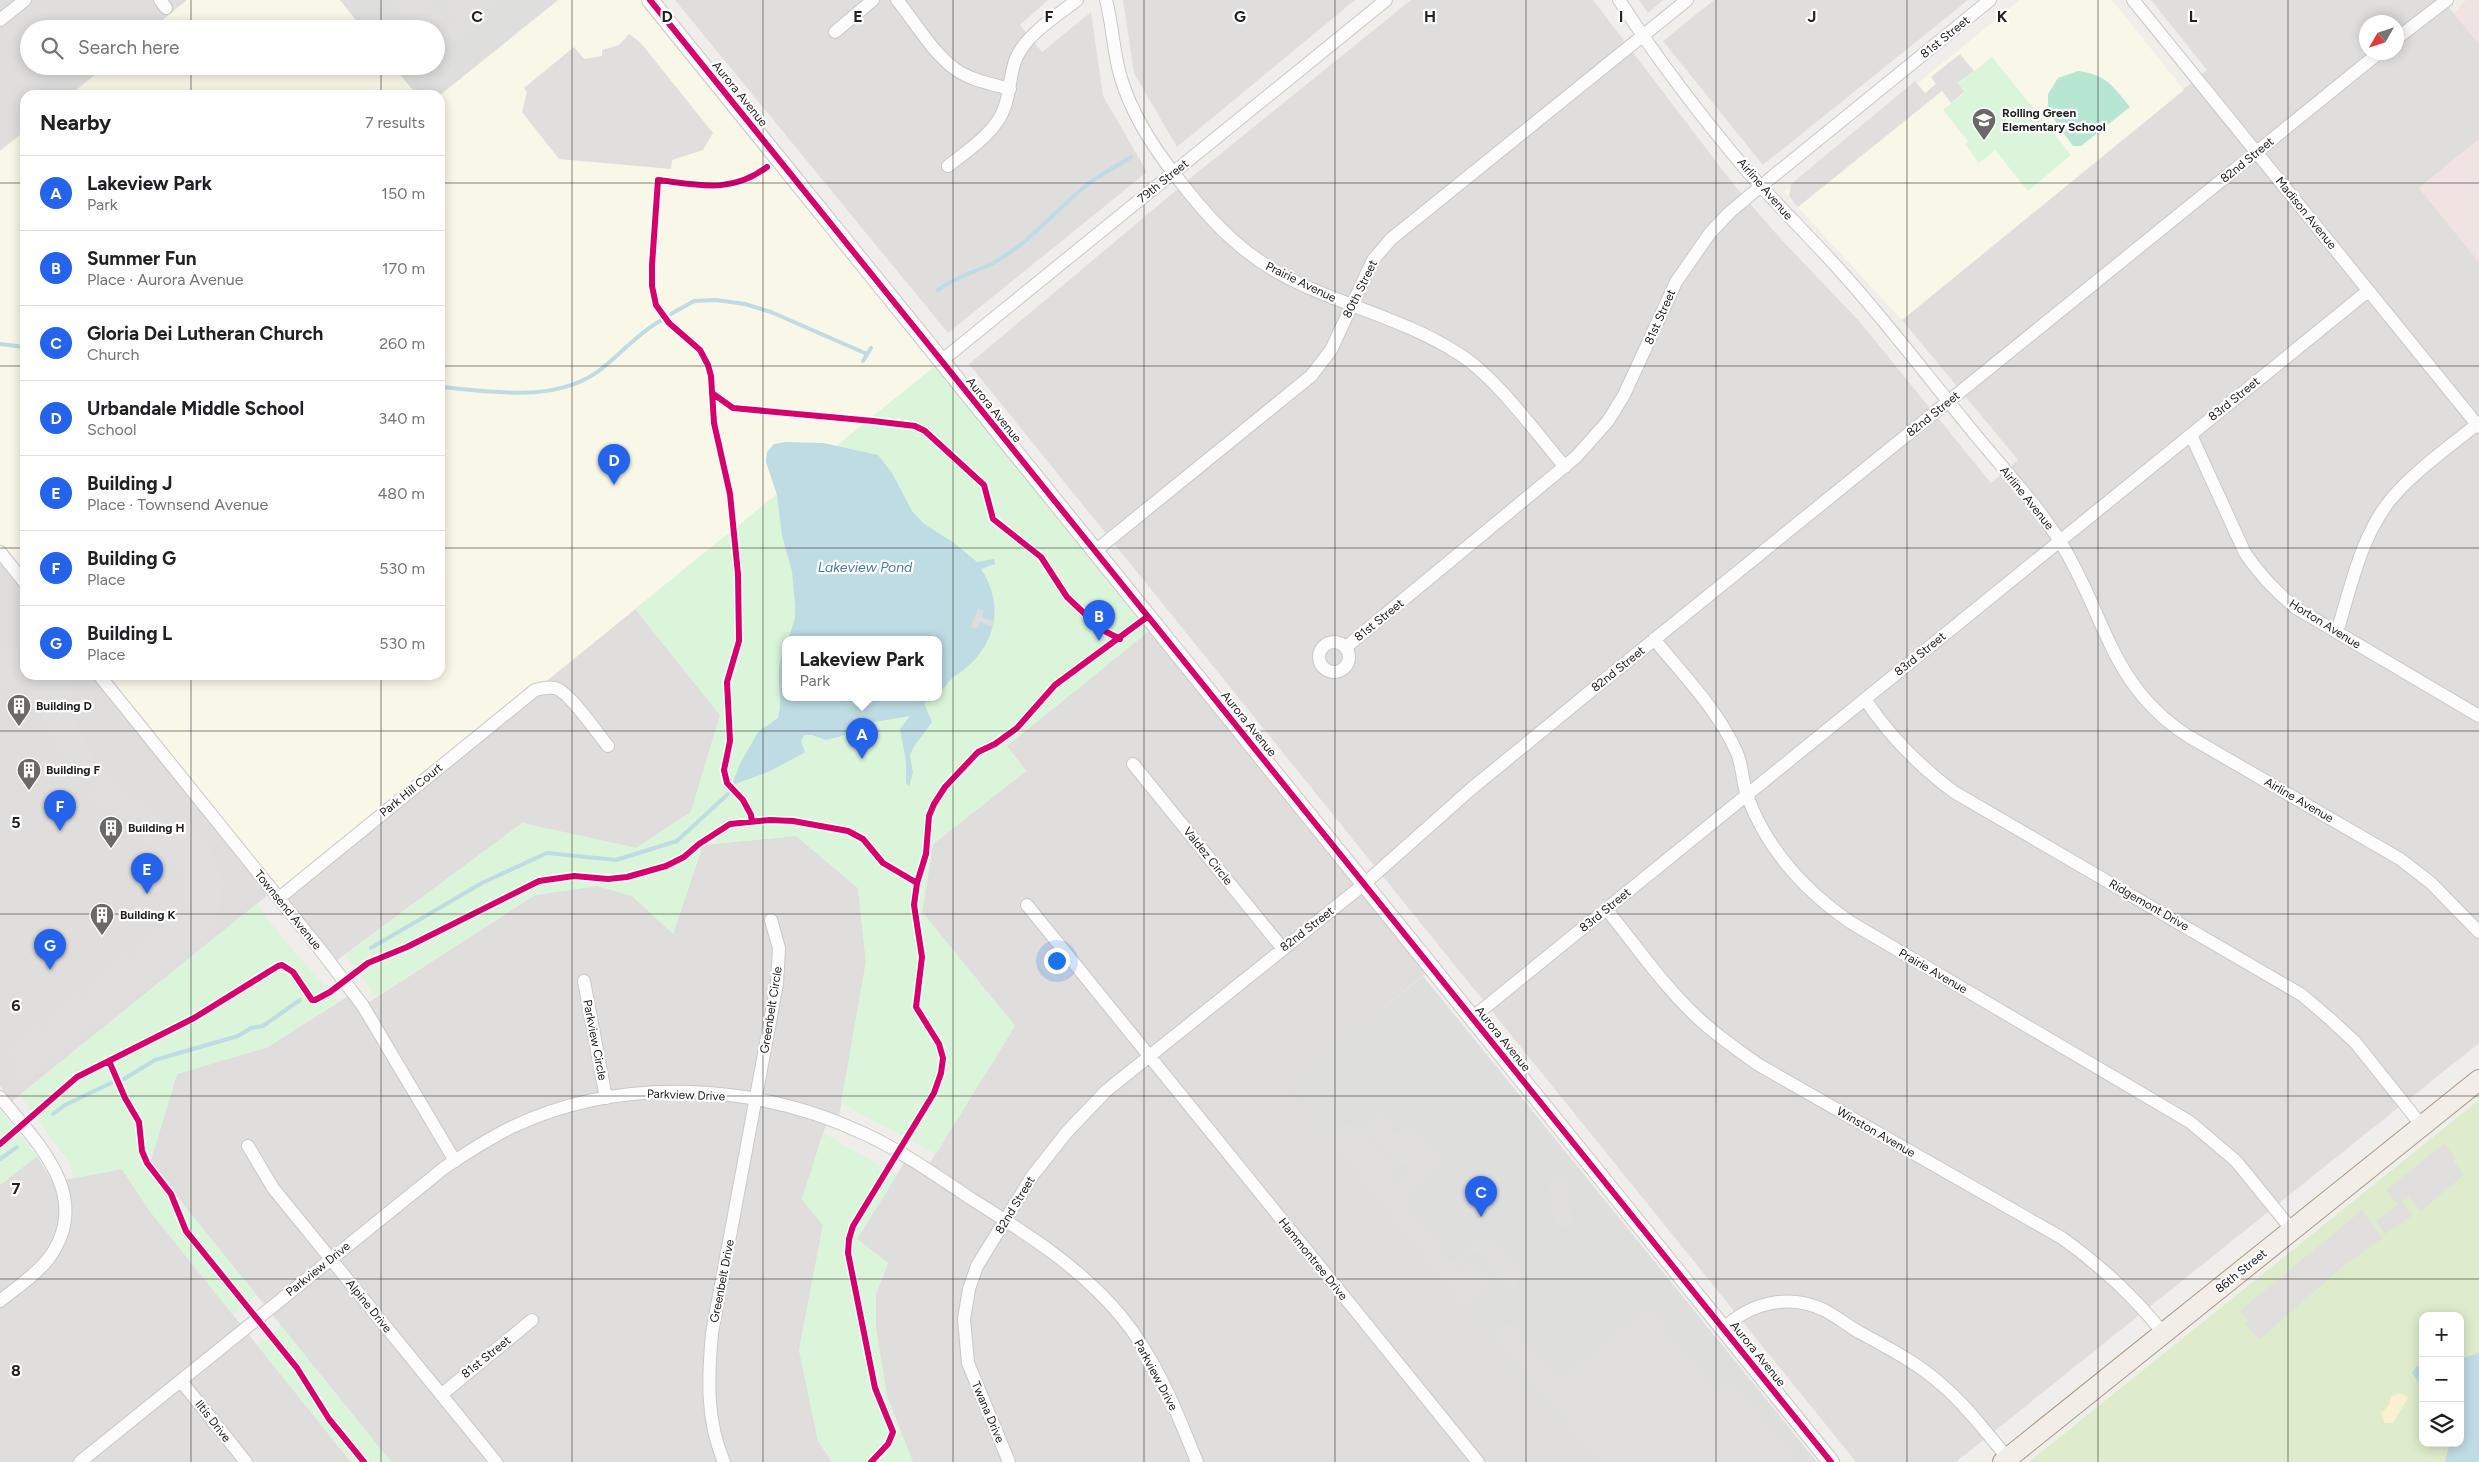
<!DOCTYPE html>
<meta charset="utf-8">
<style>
:root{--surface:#fff;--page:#f6f6f6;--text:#202124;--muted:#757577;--line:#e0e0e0;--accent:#2563eb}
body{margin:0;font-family:Figtree,sans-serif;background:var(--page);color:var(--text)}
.controls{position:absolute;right:15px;bottom:15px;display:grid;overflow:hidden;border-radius:10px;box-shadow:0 2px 12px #0003}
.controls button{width:45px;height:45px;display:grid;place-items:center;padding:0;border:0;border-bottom:1px solid var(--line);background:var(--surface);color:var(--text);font:25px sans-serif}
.compass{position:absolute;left:2359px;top:15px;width:45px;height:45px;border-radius:50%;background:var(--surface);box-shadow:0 2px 12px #0003;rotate:231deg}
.you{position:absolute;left:1056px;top:960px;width:18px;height:18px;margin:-12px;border:4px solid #fff;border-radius:50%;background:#1a73e8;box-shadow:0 0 0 8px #1a73e833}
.badge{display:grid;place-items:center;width:32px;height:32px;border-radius:50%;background:var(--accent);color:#fff;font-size:16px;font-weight:700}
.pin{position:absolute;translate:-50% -41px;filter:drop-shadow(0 1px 2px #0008)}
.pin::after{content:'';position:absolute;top:26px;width:18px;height:15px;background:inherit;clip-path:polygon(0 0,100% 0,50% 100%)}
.popup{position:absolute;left:782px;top:636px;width:160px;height:65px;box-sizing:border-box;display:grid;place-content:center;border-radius:10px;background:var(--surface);filter:drop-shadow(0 1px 4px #0005);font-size:16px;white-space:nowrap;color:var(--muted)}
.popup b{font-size:19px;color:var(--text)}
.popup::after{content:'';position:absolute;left:50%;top:100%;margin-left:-10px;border:10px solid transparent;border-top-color:var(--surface)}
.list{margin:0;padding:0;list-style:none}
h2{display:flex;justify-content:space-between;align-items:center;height:65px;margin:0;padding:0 20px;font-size:21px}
h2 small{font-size:16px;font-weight:400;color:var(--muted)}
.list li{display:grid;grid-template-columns:32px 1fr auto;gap:15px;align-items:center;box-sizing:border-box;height:75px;padding:0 20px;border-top:1px solid var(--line)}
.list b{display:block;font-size:19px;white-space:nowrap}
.list p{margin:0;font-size:16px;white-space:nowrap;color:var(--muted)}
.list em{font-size:16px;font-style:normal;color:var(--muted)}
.icon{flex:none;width:28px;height:28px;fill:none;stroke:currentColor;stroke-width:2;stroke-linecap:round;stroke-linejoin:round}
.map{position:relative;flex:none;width:2479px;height:1462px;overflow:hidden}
.search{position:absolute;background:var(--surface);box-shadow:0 2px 12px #0003;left:20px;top:20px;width:425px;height:55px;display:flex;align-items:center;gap:12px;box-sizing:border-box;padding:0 18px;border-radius:28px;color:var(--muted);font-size:19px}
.panel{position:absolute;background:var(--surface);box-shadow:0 2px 12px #0003;left:20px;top:90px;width:425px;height:590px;border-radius:15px}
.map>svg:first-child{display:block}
.residential{fill:#dfdedc;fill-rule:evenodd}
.commercial{fill:#f1e3e1}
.education{fill:#f8f7e8}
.religious{fill:#dededc}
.grass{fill:#ddeccb;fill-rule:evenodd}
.sand{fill:#f8f0d0}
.park{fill:#daf5da;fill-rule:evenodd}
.pitch{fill:#b7e6d2}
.parking{fill:#e0dfde}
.water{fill:#bfdbe3}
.pier{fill:#dedddd}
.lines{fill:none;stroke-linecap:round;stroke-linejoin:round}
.stream{stroke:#bfdbe3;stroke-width:4}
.minor-casing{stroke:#c9c8c7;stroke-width:14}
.tertiary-casing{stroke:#c9c8c7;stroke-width:18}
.primary-casing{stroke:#a79c86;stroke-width:22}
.minor{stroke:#fdfcfc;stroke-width:12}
.tertiary{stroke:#fdfcfc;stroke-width:16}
.primary{stroke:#f3ede7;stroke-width:20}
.cycleway-casing{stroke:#fff;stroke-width:9}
.cycleway{stroke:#d6006c;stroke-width:6}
.grid{fill:none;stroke:#222;stroke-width:1;stroke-opacity:0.55}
.labels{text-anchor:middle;stroke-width:4.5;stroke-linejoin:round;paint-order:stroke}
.street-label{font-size:12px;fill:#222;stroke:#fff}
.poi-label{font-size:12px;font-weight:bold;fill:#222;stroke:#fff;text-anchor:start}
.water-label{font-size:14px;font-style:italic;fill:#4a7aab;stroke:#fff}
.grid-label{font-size:16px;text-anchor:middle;font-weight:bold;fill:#222;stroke:#fff;stroke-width:4.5;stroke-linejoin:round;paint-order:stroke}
</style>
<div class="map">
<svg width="2479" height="1462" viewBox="0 0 2479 1462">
<rect width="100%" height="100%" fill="#f0eeeb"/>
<path class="residential" d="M0 0H187L152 29H29V66H106L70 95H25V131L0 151Z
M675 0H1048L1020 25 1042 52 1091 12 1103 96 1147 172 948 333Z
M1123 0H1355L1177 147 1134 73Z
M1411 0H1593L1734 185 1779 237 1859 321 1991 483 2018 460 1902 320 2207 70 2151 0H2443L2479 44V139L2419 188 2479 262V1043L1956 1462H1856L969 364 1198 172ZM2366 22H2396V52H2366Z
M1639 0H1663L1648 13Z
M1714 0H1968L1763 165 1663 41Z
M0 552 25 583V675H99L273 891 12 1101 0 1086Z
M635 609 720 715 691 812 636 848 522 823 332 964 279 898Z
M1155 626 1431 969 1286 1087 1589 1462H913L887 1396 876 1328V1294L888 1263 857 1239 907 1158 926 1169 1015 1026 922 912 933 844 1026 771 1007 746Z
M796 836 858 888 866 962 838 1122 828 1118 802 1199 823 1225 799 1350 818 1441 832 1462H391L150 1163 177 1074 268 1047 353 993 363 1006 535 895 597 886 632 895 673 934 703 845Z
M37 1156 53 1182 122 1169 149 1210 351 1462H0V1185Z"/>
<path class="commercial" d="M2466 0H2479V44L2454 14Z
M2479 139V262L2419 188Z"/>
<path class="education" d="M187 0H340L363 29H152Z
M558 0H650L940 362 279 898 99 675H440V95Z
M2020 0H2112L2184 90 1902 320 1784 192Z
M106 66H393L417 95H70Z
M25 131V583L0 552V151Z"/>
<path class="religious" d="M340 0H558L440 95H417L393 66H436V29H363Z
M1423 976 1817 1462H1589L1285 1087Z"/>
<path class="grass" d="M2479 1100V1462H2029ZM2423 1316H2460V1443H2423Z"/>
<path class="sand" d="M2401 1393 2408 1398 2393 1423H2384L2381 1413 2389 1405 2391 1396Z"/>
<path class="park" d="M1992 57 2071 155 2028 191 1995 150 1979 163 1965 144 1968 141 1943 110 1964 93 1958 84Z
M940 362 1155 626 1007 746 1026 771 933 844 922 912 1015 1026 936 1154 841 1103 866 962 858 888 796 836 703 845 673 934 632 896 597 886 535 895 376 997 345 955 522 823 636 848 691 812 720 715 635 609ZM786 640H938V698H786Z
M256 904 295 953 339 1001 268 1047 177 1074 150 1163 256 1295 233 1315 149 1210 122 1169 74 1178 69 1163 20 1095Z
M0 1110 37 1156 0 1185Z
M823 1133 897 1175 857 1239 888 1263 876 1294V1328L887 1396 913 1462H832L818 1441 799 1350 823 1225 802 1199Z
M280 1325 391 1462H351L257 1345Z"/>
<path class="pitch" d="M2078 71C2107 75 2112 85 2130 107L2081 146H2073L2048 111V94L2058 78Z"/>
<path class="parking" d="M389 0H433L453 26 458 21 441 0H504L436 57V29H411Z
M629 34 640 42 713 133 703 150 672 160 671 169 559 159 522 112 527 92 524 88 574 47 584 59 602 56V50L619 45Z
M1960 54 1974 71 1958 83 1964 92 1951 103 1942 91 1798 207 1795 204 1789 196 1791 184 1915 81 1925 93 1936 84 1931 77Z
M0 648 25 652V675H61L67 681 77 694 65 701 96 763 108 757 104 772 113 783 179 833 187 823 206 841 215 857 222 881 219 914 213 926 204 939 24 1082 13 1069 18 1065 6 1050 39 1024 45 1031 53 1026 47 1017 79 991 86 999 93 993 87 985 127 952 134 960 141 954 135 946 179 910 187 914 191 905 181 900 184 884 180 873 173 864 127 828 132 820 123 813 118 819 89 798 96 790 85 778 76 784 38 708 27 695 32 687 19 679 14 689 0 688Z
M1379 1112 1396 1134 1409 1123 1444 1165 1402 1200 1452 1262 1485 1236 1495 1239 1521 1270 1514 1296 1480 1253H1473L1457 1268 1460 1272 1473 1261 1492 1284 1465 1307 1336 1147 1340 1123 1360 1127 1396 1171 1389 1177 1399 1184 1411 1174 1410 1167 1406 1162 1399 1168 1364 1125Z
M2444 1144 2456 1158 2453 1161 2464 1175 2421 1211 2409 1197 2402 1202 2413 1215 2385 1234 2376 1221 2398 1205 2386 1190Z
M1565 1176 1574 1225 1556 1228 1547 1179Z
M2362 1210 2382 1238 2341 1268 2259 1340 2244 1322 2249 1321 2240 1311Z
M1649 1308 1716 1391 1731 1380 1797 1462H1598L1494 1334 1508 1322 1557 1382Z"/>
<path class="water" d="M786 442 823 443 878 455 892 473 912 511 923 523 954 543 977 562 994 559 995 564 981 569C1007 608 994 651 955 676 949 680 945 688 938 693V640H788L795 618V605L792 571 782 536 777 495 766 462 767 452 774 444Z
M786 645V698H931L924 703 932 722 913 748 910 756 913 773 909 786 906 783V761L900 729 910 716 863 724 842 736 826 740 812 735H804L801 742 805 752 802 754 768 772 735 784 733 782 740 764 758 732 778 718C785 691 771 675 786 645Z
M2479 1353V1462H2445L2450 1443H2460V1359Z
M2423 1365V1388L2412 1373 2416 1367Z"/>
<path class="pier" d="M978 609 984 611 982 617 994 622 993 627 980 622 977 629 971 627Z"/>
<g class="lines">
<path class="stream" d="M938 290C957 276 973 273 993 263 1027 245 1053 213 1082 189 1096 176 1115 168 1131 157
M671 314 694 301 716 300 745 304 771 312 867 354
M0 344 25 347
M863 361 871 348
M440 387C492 391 555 404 600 370 621 354 637 334 660 321
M371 948 482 883 547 853 616 860 677 841 728 794
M124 1079 155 1060 238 1036 251 1028 263 1026 300 1000
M53 1114 65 1105 111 1083
M0 1159 17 1147"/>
<defs>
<path id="minor" d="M160 0 166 8
M897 0C915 22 932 52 955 69 970 80 992 84 1010 89
M1106 0C1113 26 1113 53 1121 78 1132 115 1152 146 1176 176 1214 226 1249 262 1307 287 1357 309 1413 324 1459 354 1497 378 1535 432 1565 467
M1619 0C1658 60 1702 118 1749 173 1780 208 1814 241 1845 276 1887 323 1925 373 1965 422 1996 461 2035 501 2061 543 2106 616 2110 686 2188 736L2400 859 2431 883 2479 932
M2133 0 2479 427
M0 20 25 0
M835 32 873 0
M2396 39 2447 0
M948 166C968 150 997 132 1005 106 1011 88 1010 66 1020 51 1033 30 1058 15 1077 0
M940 362 1386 0
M2191 435 2245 553C2259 574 2276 592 2296 608L2479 716
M0 552 25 583
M1094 552 1311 376 1331 350 1373 260 1391 239 1687 0
M2337 632C2351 587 2361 535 2392 498 2416 470 2448 448 2477 424
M1654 639C1683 675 1719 711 1737 753 1743 767 1742 784 1748 798 1768 851 1804 890 1850 922L2190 1122 2236 1161 2292 1230
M1319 657a15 15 0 1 1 30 0a15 15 0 1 1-30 0Z
M1346 647 1576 457 1608 421 1624 395 1676 282 1710 233 1730 212 1761 186 1990 0
M99 675 319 948 363 1006 455 1161
M1865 699C1889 736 1918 765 1954 792L2302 995 2329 1018 2355 1042 2422 1126
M1133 764 1283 949
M279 898 535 690C543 688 551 686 558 689 572 696 597 733 608 746
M1027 905 1478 1462
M1606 909C1636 945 1663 986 1698 1018 1717 1036 1738 1050 1759 1065L2062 1238C2101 1266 2134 1296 2163 1333
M584 981 606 1098
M1472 1018 2368 291
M0 1097C37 1143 94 1196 49 1258 36 1275 16 1288 0 1301
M248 1146 273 1188 496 1462
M1723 1329C1750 1303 1788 1293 1824 1310 1836 1316 1847 1325 1859 1332 1888 1348 1918 1363 1942 1385 1967 1406 1987 1434 2008 1458
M181 1381 246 1462
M441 1395 532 1320
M80 1462 444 1168C466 1153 488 1139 512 1127 622 1075 759 1083 867 1135 903 1152 937 1176 970 1198 1024 1232 1078 1265 1120 1315 1156 1358 1176 1410 1197 1462
M724 1462C706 1420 708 1378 712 1333L777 984 779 948 771 920
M1009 1462 968 1363 964 1319 969 1289 977 1266 1033 1175 1067 1132 1106 1091 1363 885 1471 789 1603 681 2380 52"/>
<path id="tertiary" d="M650 0 1831 1462"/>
<path id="primary" d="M2003 1462 2479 1080"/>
</defs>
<use href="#minor" class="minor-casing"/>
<use href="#tertiary" class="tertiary-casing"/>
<use href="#primary" class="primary-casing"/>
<use href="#minor" class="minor"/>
<use href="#tertiary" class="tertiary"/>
<use href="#primary" class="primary"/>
<defs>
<path id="cycleway" d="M650 0 1831 1462
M712 393 733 408 873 421 915 426 925 431 984 485 993 519 1041 557 1067 597 1085 614 1091 624 1120 639
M752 822 751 815 743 800 727 783 724 770 730 741 727 682 739 641 738 574 730 494 714 423 711 376 708 365 700 350 669 323 656 305 652 286V265L658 180C699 185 731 194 767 167
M109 1061 125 1098 139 1122 142 1151 147 1163 171 1194 186 1231 297 1368 329 1419 364 1462
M0 1144 77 1077 194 1018 278 966 282 965 293 972 312 1000H315L330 992 368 963 407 947 539 881 574 876 608 879 627 877 666 866 684 857 699 844 730 824 770 820 793 821 848 831 863 839 883 863 917 883
M871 1462 888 1444 893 1432 875 1388 848 1253 849 1239 853 1226 934 1093 941 1073 943 1058 939 1044 916 1007 922 957 914 905 917 883 926 854 929 816 934 804 945 787 978 752 995 744 1017 728 1055 685 1147 617"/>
</defs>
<use href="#cycleway" class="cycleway-casing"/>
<use href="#cycleway" class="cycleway"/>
</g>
<path class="grid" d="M191 0V29M381 0V29M572 0V1462M763 0V1462M953 0V1462M1144 0V1462M1335 0V1462M1526 0V1462M1716 0V1462M1907 0V1462M2098 0V1462M2288 0V1462M191 66V95M381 66V95M0 183H25M440 183H2479M0 366H25M440 366H2479M0 548H25M440 548H2479M191 675V1462M381 675V1462M0 731H2479M0 914H2479M0 1096H2479M0 1279H2479"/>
<defs>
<symbol id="school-pin" viewBox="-11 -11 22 30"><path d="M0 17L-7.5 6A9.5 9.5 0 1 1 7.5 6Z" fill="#6a6968" stroke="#fff"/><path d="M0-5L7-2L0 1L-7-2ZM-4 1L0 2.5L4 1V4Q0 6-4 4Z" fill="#fff"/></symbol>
<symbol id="building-pin" viewBox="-11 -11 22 30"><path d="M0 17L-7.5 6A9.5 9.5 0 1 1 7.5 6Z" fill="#6a6968" stroke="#fff"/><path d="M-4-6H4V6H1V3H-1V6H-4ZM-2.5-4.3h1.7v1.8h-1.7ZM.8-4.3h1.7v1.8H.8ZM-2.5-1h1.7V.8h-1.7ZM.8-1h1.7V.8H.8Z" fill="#fff"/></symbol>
</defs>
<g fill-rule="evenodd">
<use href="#school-pin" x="1970" y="106" width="28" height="38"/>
<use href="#building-pin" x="5" y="692" width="28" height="38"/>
<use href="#building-pin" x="15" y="756" width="28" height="38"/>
<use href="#building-pin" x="97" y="814" width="28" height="38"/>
<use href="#building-pin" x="88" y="901" width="28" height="38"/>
</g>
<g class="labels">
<g class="street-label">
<text transform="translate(1945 37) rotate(-39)" y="4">81st Street</text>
<text transform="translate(740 94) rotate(51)" y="4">Aurora Avenue</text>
<text transform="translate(2247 160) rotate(-39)" y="4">82nd Street</text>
<text transform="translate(1163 181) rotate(-39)" y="4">79th Street</text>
<text transform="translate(1765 189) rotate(49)" y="4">Airline Avenue</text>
<text transform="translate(2306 213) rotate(51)" y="4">Madison Avenue</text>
<text transform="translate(1301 282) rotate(26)" y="4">Prairie Avenue</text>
<text transform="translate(1360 289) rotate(-64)" y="4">80th Street</text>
<text transform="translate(1660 317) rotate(-66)" y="4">81st Street</text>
<text transform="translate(2234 399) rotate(-39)" y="4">83rd Street</text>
<text transform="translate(994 410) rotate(51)" y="4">Aurora Avenue</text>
<text transform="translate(1933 414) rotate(-39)" y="4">82nd Street</text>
<text transform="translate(2027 498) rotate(51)" y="4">Airline Avenue</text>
<text transform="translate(1379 620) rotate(-39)" y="4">81st Street</text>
<text transform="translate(2325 624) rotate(32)" y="4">Horton Avenue</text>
<text transform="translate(1920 654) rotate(-39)" y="4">83rd Street</text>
<text transform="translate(1618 669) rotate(-39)" y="4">82nd Street</text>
<text transform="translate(1249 724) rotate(51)" y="4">Aurora Avenue</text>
<text transform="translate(411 790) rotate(-39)" y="4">Park Hill Court</text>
<text transform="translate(2299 800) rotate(30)" y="4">Airline Avenue</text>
<text transform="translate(1208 856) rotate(51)" y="4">Valdez Circle</text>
<text transform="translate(2149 905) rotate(30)" y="4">Ridgemont Drive</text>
<text transform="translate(288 910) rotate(51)" y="4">Townsend Avenue</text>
<text transform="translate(1605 910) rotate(-39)" y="4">83rd Street</text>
<text transform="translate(1307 929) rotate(-38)" y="4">82nd Street</text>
<text transform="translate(1933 971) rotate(30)" y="4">Prairie Avenue</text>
<text transform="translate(771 1010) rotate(-81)" y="4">Greenbelt Circle</text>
<text transform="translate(1503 1039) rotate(51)" y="4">Aurora Avenue</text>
<text transform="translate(595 1040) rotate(79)" y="4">Parkview Circle</text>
<text transform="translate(686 1095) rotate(2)" y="4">Parkview Drive</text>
<text transform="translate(1876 1132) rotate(30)" y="4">Winston Avenue</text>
<text transform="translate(1015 1205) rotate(-59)" y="4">82nd Street</text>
<text transform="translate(1313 1259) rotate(51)" y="4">Hammontree Drive</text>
<text transform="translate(318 1269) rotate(-39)" y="4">Parkview Drive</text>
<text transform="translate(2241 1271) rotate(-39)" y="4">86th Street</text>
<text transform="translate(722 1281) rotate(-79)" y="4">Greenbelt Drive</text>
<text transform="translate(369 1306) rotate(51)" y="4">Alpine Drive</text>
<text transform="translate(1758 1354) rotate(51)" y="4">Aurora Avenue</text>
<text transform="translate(486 1357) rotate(-39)" y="4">81st Street</text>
<text transform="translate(1156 1375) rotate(62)" y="4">Parkview Drive</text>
<text transform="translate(988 1412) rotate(67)" y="4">Twana Drive</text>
<text transform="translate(213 1421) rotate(52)" y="4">Iltis Drive</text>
</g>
<g class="poi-label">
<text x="2002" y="117">Rolling Green<tspan x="2002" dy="14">Elementary School</tspan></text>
<text x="36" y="710">Building D</text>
<text x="46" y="774">Building F</text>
<text x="128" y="832">Building H</text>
<text x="120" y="919">Building K</text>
</g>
<g class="water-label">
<text x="865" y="572">Lakeview Pond</text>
</g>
</g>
<g class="grid-label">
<text x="477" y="22">C</text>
<text x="667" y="22">D</text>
<text x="858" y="22">E</text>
<text x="1049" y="22">F</text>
<text x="1240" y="22">G</text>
<text x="1430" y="22">H</text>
<text x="1621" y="22">I</text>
<text x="1812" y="22">J</text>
<text x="2002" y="22">K</text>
<text x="2193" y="22">L</text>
<text x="16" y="828">5</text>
<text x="16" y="1011">6</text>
<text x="16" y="1194">7</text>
<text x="16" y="1376">8</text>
</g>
</svg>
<div class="controls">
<button>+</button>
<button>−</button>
<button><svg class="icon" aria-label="layers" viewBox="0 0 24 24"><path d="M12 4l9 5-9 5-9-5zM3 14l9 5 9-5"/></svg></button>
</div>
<svg class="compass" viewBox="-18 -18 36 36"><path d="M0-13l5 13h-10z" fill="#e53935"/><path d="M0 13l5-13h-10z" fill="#757577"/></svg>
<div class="you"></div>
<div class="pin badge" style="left:862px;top:759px">A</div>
<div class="popup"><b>Lakeview Park</b>Park</div>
<div class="pin badge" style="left:1099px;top:641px">B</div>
<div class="pin badge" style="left:1481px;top:1217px">C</div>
<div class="pin badge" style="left:614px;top:485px">D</div>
<div class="pin badge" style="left:147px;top:894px">E</div>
<div class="pin badge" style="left:60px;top:831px">F</div>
<div class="pin badge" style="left:50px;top:970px">G</div>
<div class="search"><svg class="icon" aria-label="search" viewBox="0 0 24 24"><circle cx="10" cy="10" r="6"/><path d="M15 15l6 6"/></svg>Search here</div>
<section class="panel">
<h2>Nearby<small>7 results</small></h2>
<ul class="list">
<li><span class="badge">A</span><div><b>Lakeview Park</b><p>Park</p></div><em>150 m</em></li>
<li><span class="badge">B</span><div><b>Summer Fun</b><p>Place · Aurora Avenue</p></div><em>170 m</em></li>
<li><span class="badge">C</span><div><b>Gloria Dei Lutheran Church</b><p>Church</p></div><em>260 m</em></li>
<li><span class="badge">D</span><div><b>Urbandale Middle School</b><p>School</p></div><em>340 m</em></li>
<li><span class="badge">E</span><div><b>Building J</b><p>Place · Townsend Avenue</p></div><em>480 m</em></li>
<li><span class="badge">F</span><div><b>Building G</b><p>Place</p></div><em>530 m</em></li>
<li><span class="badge">G</span><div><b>Building L</b><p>Place</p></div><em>530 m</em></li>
</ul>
</section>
</div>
